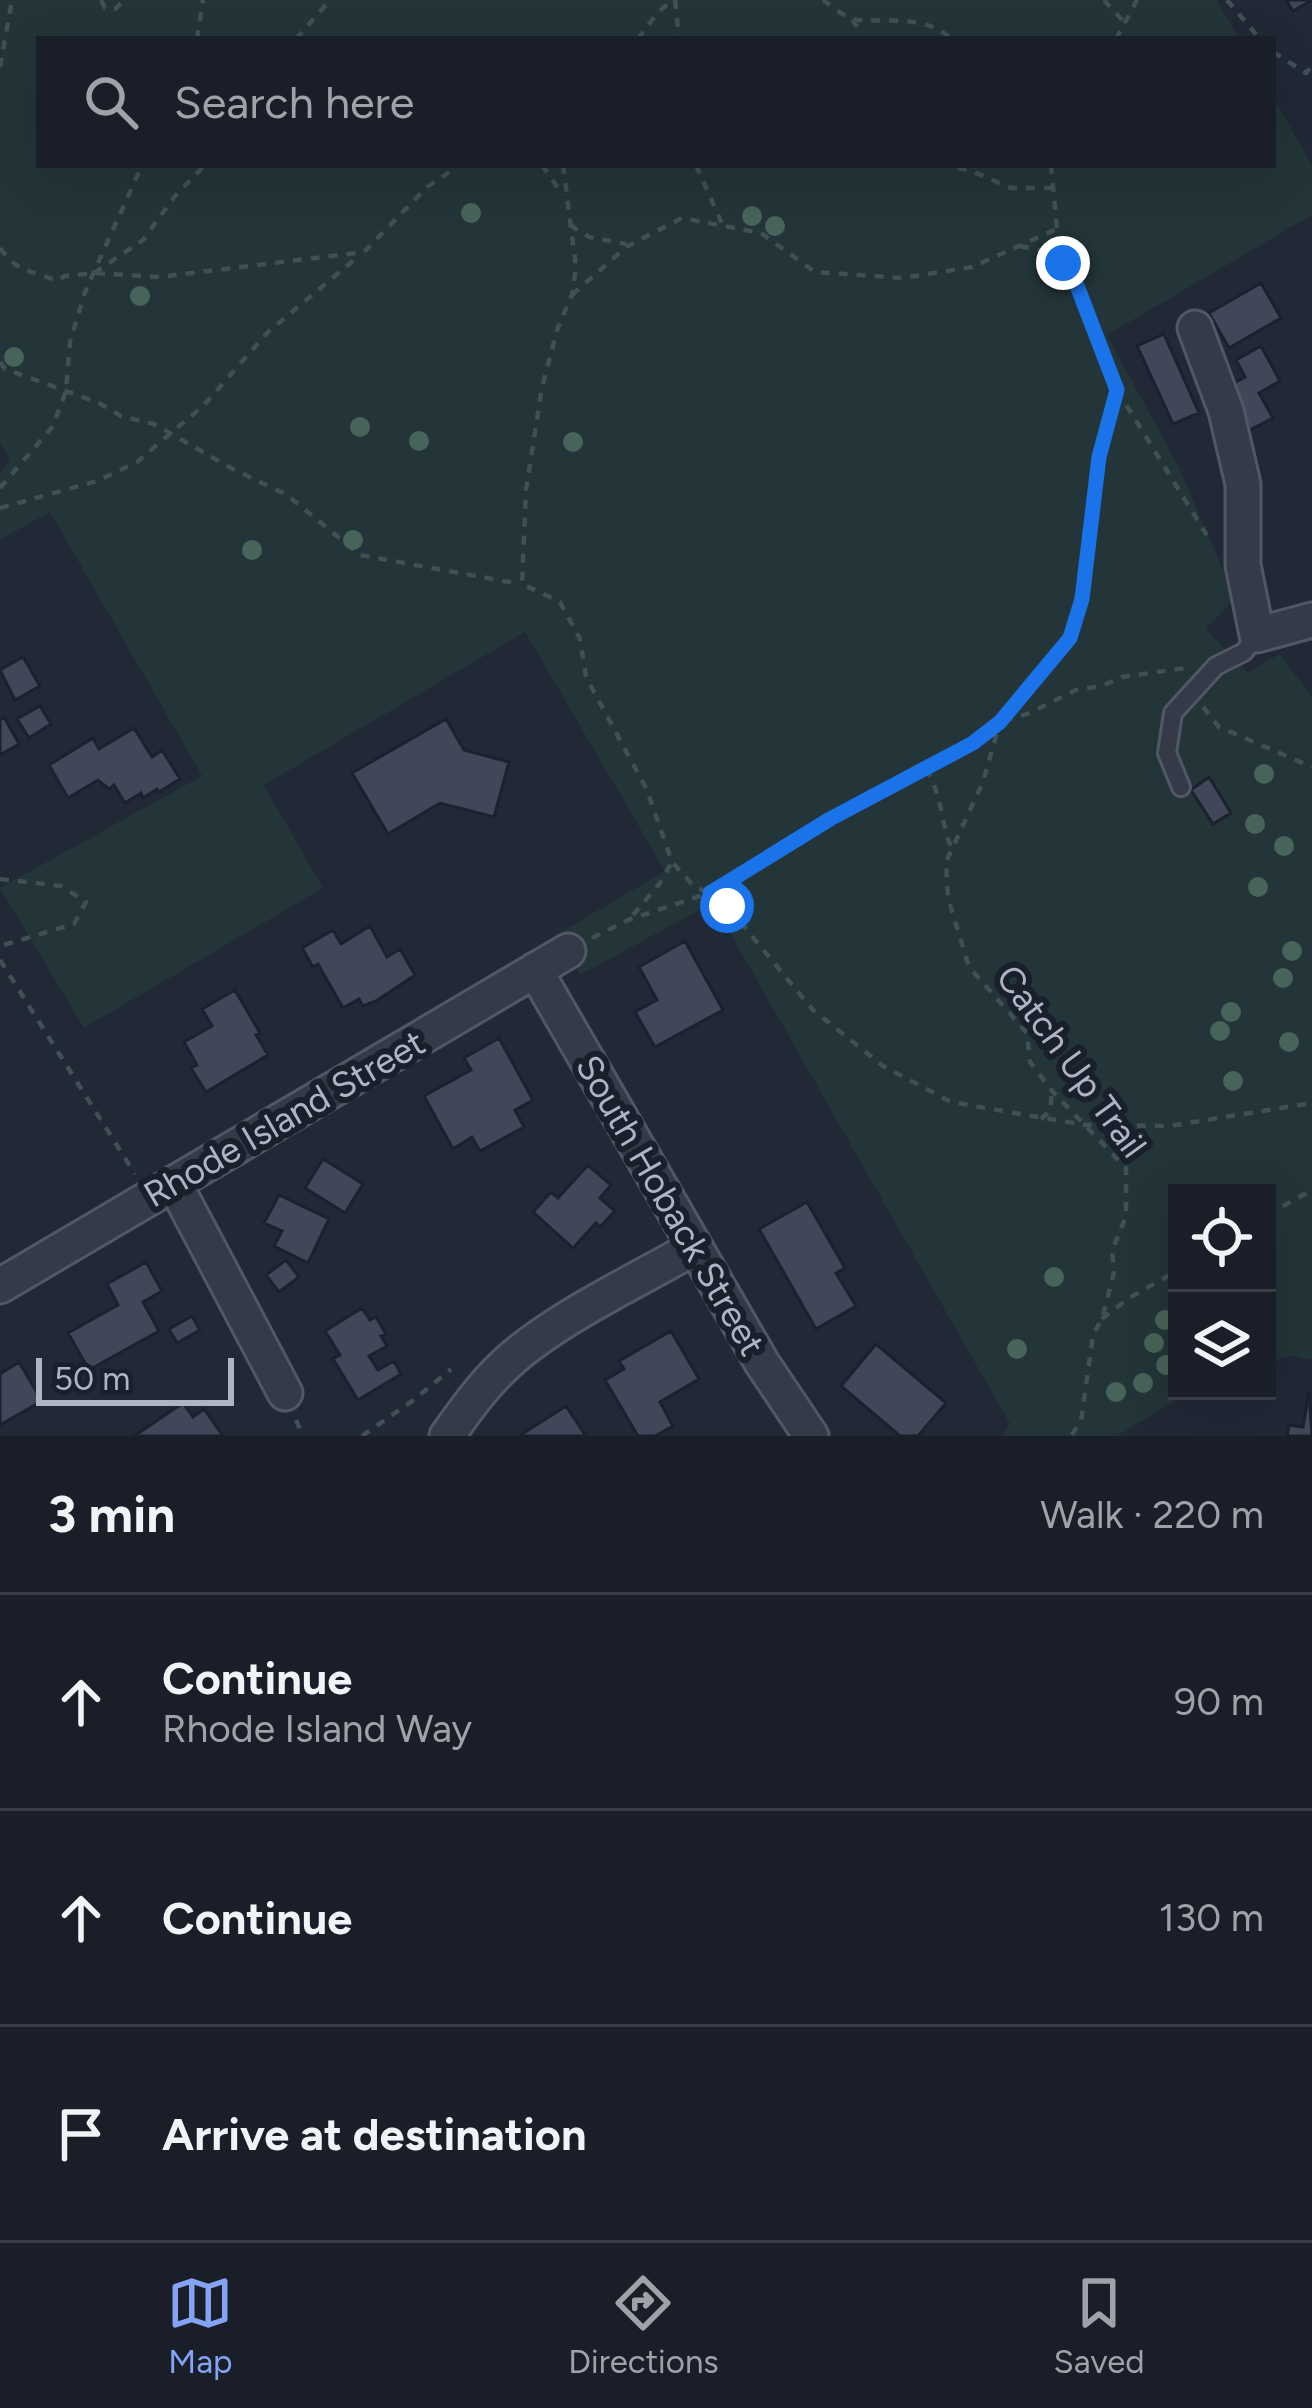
<!DOCTYPE html>
<meta charset="utf-8">
<style>
:root{--surface:#191e28;--page:#222730;--text:#f1f3f6;--muted:#9fa2a8;--line:#373c45;--accent:#83a3f4}
body{margin:0;font-family:Figtree,sans-serif;background:var(--page);color:var(--text)}
.controls{position:absolute;right:36px;bottom:36px;display:grid;overflow:hidden;border-radius:0px;box-shadow:0 12px 48px #0002}
.controls button{width:108px;height:108px;display:grid;place-items:center;padding:0;border:0;border-bottom:3px solid var(--line);background:var(--surface);color:var(--text);font:60px sans-serif}
.scale{position:absolute;left:36px;bottom:30px;width:198px;box-sizing:border-box;padding-left:12px;border:6px solid #aeb4c4;border-top:0;font-size:33px;line-height:42px;white-space:nowrap;color:#aeb4c4;-webkit-text-stroke:9px #191f2b;paint-order:stroke}
.stop{position:absolute;width:36px;height:36px;margin:-27px;border:9px solid #1a73e8;border-radius:50%;background:#fff}
.stop.end{background:#1a73e8;border-color:#fff;box-shadow:0 3px 12px #0008}
.list{margin:0;padding:0;list-style:none}
h2{display:flex;justify-content:space-between;align-items:center;height:156px;margin:0;padding:0 48px;font-size:51px}
h2 small{font-size:39px;font-weight:400;color:var(--muted)}
.list li{display:grid;grid-template-columns:78px 1fr auto;gap:36px;align-items:center;box-sizing:border-box;height:216px;padding:0 48px;border-top:3px solid var(--line)}
.list b{display:block;font-size:45px;white-space:nowrap}
.list p{margin:0;font-size:39px;white-space:nowrap;color:var(--muted)}
.list em{font-size:39px;font-style:normal;color:var(--muted)}
.icon{flex:none;width:66px;height:66px;fill:none;stroke:currentColor;stroke-width:2;stroke-linecap:round;stroke-linejoin:round}
.map{position:relative;flex:none;width:1312px;height:1436px;overflow:hidden}
.search{position:absolute;background:var(--surface);box-shadow:0 12px 48px #0002;left:36px;right:36px;top:36px;height:132px;display:flex;align-items:center;gap:30px;box-sizing:border-box;padding:0 42px;border-radius:0px;color:var(--muted);font-size:45px}
.sheet{height:804px;background:var(--surface)}
nav{display:flex;justify-content:space-around;align-items:center;box-sizing:border-box;height:168px;border-top:3px solid var(--line);background:var(--surface);font-size:33px;color:var(--muted)}
nav a{display:grid;justify-items:center;gap:6px}
nav .on{color:var(--accent)}
.map>svg:first-child{display:block}
.green{fill:#233538}
.building{fill:#3f4759;stroke:#1b212d;stroke-width:3}
.lines{fill:none;stroke-linecap:round;stroke-linejoin:round}
.lane-casing{stroke:#515765;stroke-width:22}
.street-casing{stroke:#515765;stroke-width:39}
.path{stroke:#405055;stroke-width:4.5;stroke-dasharray:9 9;stroke-linecap:butt}
.lane{stroke:#343a47;stroke-width:16}
.street{stroke:#343a47;stroke-width:33}
.tree{fill:#486359}
.route{stroke:#1a73e8;stroke-width:15}
.labels{text-anchor:middle;stroke-width:12;stroke-linejoin:round;paint-order:stroke}
.street-label{font-size:36px;fill:#aeb4c4;stroke:#191f2b}
</style>
<div class="map">
<svg width="1312" height="1436" viewBox="0 0 1312 1436">
<rect width="100%" height="100%" fill="#212836"/>
<path class="green" d="M0 0H1217L1239 39H39V165H1273V97L1312 165V215L1107 335 1178 465 1235 598 1206 629 1248 673 1279 654 1312 696V1359L1289 1356 1267 1362V1193H1177V1391H1191L1117 1436H1002L1010 1424 713 903 580 975 556 935 665 871 525 632 264 785 323 888 84 1028 0 888 202 776 50 512 0 540V474L10 461 0 443Z"/>
<path class="building" d="M1286 0H1312L1293 11Z
M1261 283 1281 318 1229 348 1209 313Z
M1164 334 1199 413 1173 424 1137 346Z
M1261 346 1280 381 1259 393 1273 418 1250 430 1226 387 1245 377 1236 360Z
M23 657 40 686 15 700 0 670Z
M40 706 51 724 29 738 17 719Z
M4 717 19 744 0 755V720Z
M446 719 464 750 509 762 494 817 440 803 388 834 352 773Z
M134 728 152 757 162 750 180 779 159 792 157 789 143 798 141 793 125 803 114 785 109 789 98 780 68 798 49 765 93 738 99 749Z
M1209 777 1231 813 1213 824 1191 790Z
M370 926 387 957 400 949 415 975 376 1001 363 1006 359 999 343 1008 318 964 313 967 302 948 333 930 341 944Z
M685 941 723 1010 655 1047 635 1012 657 1000 639 967Z
M235 990 260 1033 256 1035 268 1055 206 1092 191 1068 197 1065 184 1042 212 1026 202 1009Z
M499 1038 533 1100 515 1110 524 1127 480 1151 472 1137 453 1149 424 1096 471 1070 464 1058Z
M323 1159 363 1184 345 1213 305 1188Z
M588 1165 611 1185 600 1198 615 1211 600 1227 596 1223 573 1248 533 1212 551 1192 558 1198Z
M279 1195 329 1219 308 1263 274 1246 282 1231 264 1223Z
M807 1202 845 1268 836 1273 856 1306 816 1329 759 1229Z
M286 1260 299 1277 279 1292 266 1275Z
M146 1262 162 1291 143 1302 159 1331 89 1370 68 1333 118 1305 107 1284Z
M362 1308 370 1320 376 1317 386 1334 381 1336 387 1346 369 1356 378 1370 394 1361 401 1374 358 1400 333 1359 340 1355 325 1331Z
M192 1316 200 1330 177 1343 169 1329Z
M671 1331 699 1379 660 1402 673 1426 655 1436H638L605 1380 624 1369 619 1361Z
M876 1344 946 1403 918 1436H900L841 1386Z
M19 1362 42 1401 0 1425V1374Z
M1309 1391 1312 1436H1287L1289 1425 1303 1427Z
M183 1403 193 1417 204 1409 223 1436H134Z
M566 1406 586 1436H519Z"/>
<g class="lines">
<defs>
<path id="lane" d="M1181 787 1167 753 1173 713 1216 666 1244 652 1257 635"/>
<path id="street" d="M1195 328 1226 411 1243 484V565L1257 635 1312 620
M535 970 762 1363 811 1436
M174 1183 285 1393
M0 1286 568 951
M447 1436C465 1411 483 1385 506 1364 554 1319 637 1281 695 1247"/>
</defs>
<use href="#lane" class="lane-casing"/>
<use href="#street" class="street-casing"/>
<path class="path" d="M101 0 105 8 115 9 125 0
M675 0 679 39
M823 0C833 7 845 18 857 20 887 22 928 15 951 39
M1104 0 1125 23
M1227 0 1260 39
M852 20 858 28 859 39
M197 39 203 0
M296 39 330 0
M638 39 658 12 673 0
M1116 39 1137 0
M1273 52 1306 73 1312 66
M0 67 12 0
M542 165 563 195
M563 165 576 267 572 295 558 327 542 387 526 490 522 584 560 602 580 639 586 677 647 790 672 862 691 883 727 906 813 1010 883 1066 951 1102 1085 1125 1169 1126 1312 1103
M696 165 723 226
M940 165 969 170 1011 188H1053
M1051 165 1057 229 1117 390 1099 457 1083 599 1070 639 1000 722 983 782 946 862 948 898 969 967 1027 1033 1030 1062 1053 1092 1126 1168V1216L1112 1251 1114 1272 1102 1319 1093 1335 1081 1421 1071 1436
M570 225 589 237 626 244
M1020 246 1038 250 1068 268
M0 248C20 275 30 269 57 281L65 276 94 273 159 277 364 252 427 187 460 165
M94 273 143 240 175 196 205 165
M572 295 626 247 682 218 761 233 815 272 903 278 972 267 1057 229
M0 362 5 369 99 403 121 416 154 424 231 468 287 495 360 555 520 584
M1117 390 1211 542
M0 488 53 426 66 391 70 342 85 292 142 165
M0 508 97 481 137 462 204 405 268 332 360 255
M1203 707 1219 727 1312 767
M926 769C942 794 940 820 951 847
M0 879 61 886 86 902 74 924 0 946
M633 915 660 883 672 862
M592 938 628 920 721 889 829 819 953 755 1000 722 1030 713 1076 690 1102 686 1122 677 1186 668
M0 960 135 1174
M1041 1119 1050 1111 1052 1093
M1267 1215 1312 1190
M1102 1319 1129 1298 1177 1271
M296 1420 303 1436
M362 1436 415 1399 451 1369"/>
<use href="#lane" class="lane"/>
<use href="#street" class="street"/>
</g>
<g class="tree">
<circle cx="471" cy="213" r="10"/>
<circle cx="752" cy="216" r="10"/>
<circle cx="775" cy="226" r="10"/>
<circle cx="140" cy="296" r="10"/>
<circle cx="14" cy="357" r="10"/>
<circle cx="360" cy="427" r="10"/>
<circle cx="419" cy="441" r="10"/>
<circle cx="573" cy="442" r="10"/>
<circle cx="353" cy="540" r="10"/>
<circle cx="252" cy="550" r="10"/>
<circle cx="1264" cy="774" r="10"/>
<circle cx="1255" cy="824" r="10"/>
<circle cx="1284" cy="846" r="10"/>
<circle cx="1258" cy="887" r="10"/>
<circle cx="1292" cy="951" r="10"/>
<circle cx="1283" cy="978" r="10"/>
<circle cx="1231" cy="1012" r="10"/>
<circle cx="1220" cy="1031" r="10"/>
<circle cx="1289" cy="1042" r="10"/>
<circle cx="1233" cy="1081" r="10"/>
<circle cx="1054" cy="1277" r="10"/>
<circle cx="1165" cy="1320" r="10"/>
<circle cx="1154" cy="1343" r="10"/>
<circle cx="1017" cy="1349" r="10"/>
<circle cx="1166" cy="1365" r="10"/>
<circle cx="1143" cy="1383" r="10"/>
<circle cx="1116" cy="1392" r="10"/>
</g>
<g class="lines">
<path class="route" d="M727 906 710 893 830 819 973 743 1000 722 1070 638 1082 599 1099 457 1117 390 1071 270 1063 263"/>
</g>
<g class="labels">
<g class="street-label">
<text transform="translate(1072 1061) rotate(54)" y="13">Catch Up Trail</text>
<text transform="translate(284 1118) rotate(-30)" y="13">Rhode Island Street</text>
<text transform="translate(671 1205) rotate(60)" y="13">South Hoback Street</text>
</g>
</g>
</svg>
<div class="controls">
<button><svg class="icon" aria-label="locate" viewBox="0 0 24 24"><circle cx="12" cy="12" r="6"/><path d="M12 2v4M12 18v4M2 12h4M18 12h4"/></svg></button>
<button><svg class="icon" aria-label="layers" viewBox="0 0 24 24"><path d="M12 4l9 5-9 5-9-5zM3 14l9 5 9-5"/></svg></button>
</div>
<div class="scale">50 m</div>
<div class="stop" style="left:727px;top:906px"></div>
<div class="stop end" style="left:1063px;top:263px"></div>
<div class="search"><svg class="icon" aria-label="search" viewBox="0 0 24 24"><circle cx="10" cy="10" r="6"/><path d="M15 15l6 6"/></svg>Search here</div>
</div>
<section class="sheet">
<h2>3 min<small>Walk · 220 m</small></h2>
<ul class="list">
<li><svg class="icon" aria-label="ahead" viewBox="0 0 24 24"><path d="M12 20V5M6 11l6-6 6 6"/></svg><div><b>Continue</b><p>Rhode Island Way</p></div><em>90 m</em></li>
<li><svg class="icon" aria-label="ahead" viewBox="0 0 24 24"><path d="M12 20V5M6 11l6-6 6 6"/></svg><div><b>Continue</b></div><em>130 m</em></li>
<li><svg class="icon" aria-label="arrive" viewBox="0 0 24 24"><path d="M6 21V4h12l-3 4 3 4H6"/></svg><div><b>Arrive at destination</b></div></li>
</ul>
</section>
<nav>
<a class="on"><svg class="icon" aria-label="map" viewBox="0 0 24 24"><path d="M3 6l6-2 6 2 6-2v14l-6 2-6-2-6 2zM9 4v14M15 6v14"/></svg>Map</a>
<a><svg class="icon" aria-label="directions" viewBox="0 0 24 24"><path d="M12 3l9 9-9 9-9-9zM9 14v-3h6M13 9l2 2-2 2"/></svg>Directions</a>
<a><svg class="icon" aria-label="saved" viewBox="0 0 24 24"><path d="M7 4h10v16l-5-4-5 4z"/></svg>Saved</a>
</nav>
